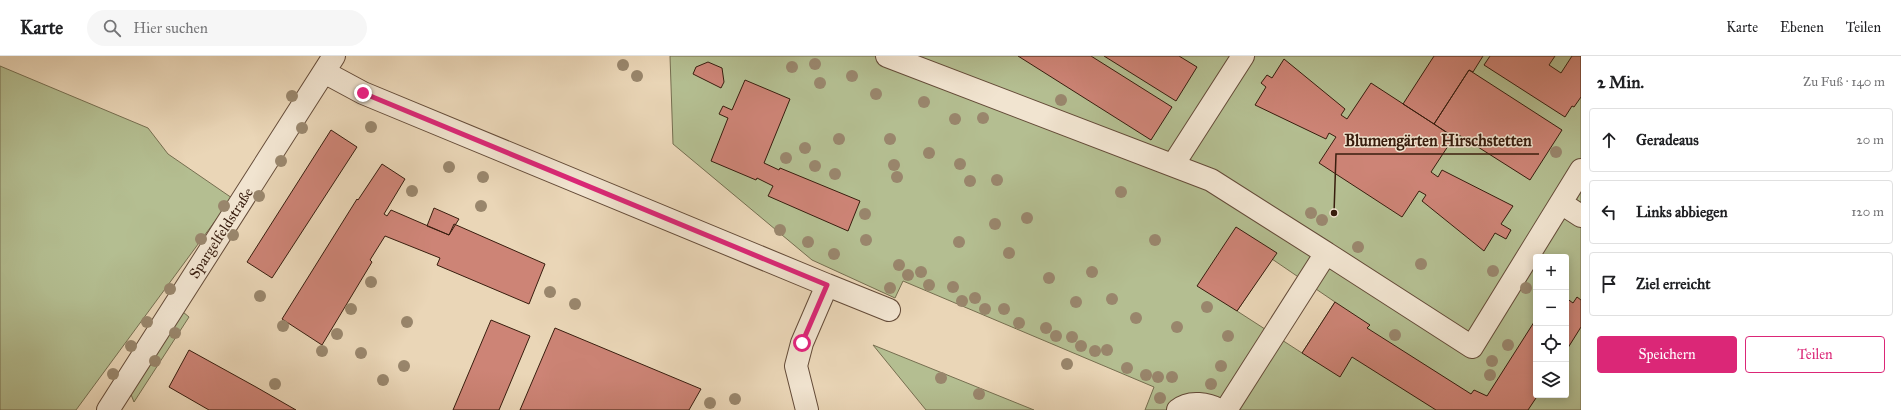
<!DOCTYPE html>
<html lang="de">
<meta charset="utf-8">
<style>
:root{--surface:#fff;--page:#f6f6f6;--text:#202124;--muted:#757577;--line:#e0e0e0;--accent:#db2777}
body{margin:0;font-family:"IM FELL Great Primer",serif;background:var(--page);color:var(--text)}
.controls{position:absolute;right:12px;bottom:12px;display:grid;overflow:hidden;border-radius:4px;box-shadow:0 2px 10px #0003}
.controls button{width:36px;height:36px;display:grid;place-items:center;padding:0;border:0;border-bottom:1px solid var(--line);background:var(--surface);color:var(--text);font:20px sans-serif}
.stop{position:absolute;width:12px;height:12px;margin:-9px;border:3px solid #db2777;border-radius:50%;background:#fff}
.stop.end{background:#db2777;border-color:#fff;box-shadow:0 1px 4px #0008}
.list{margin:0;padding:0;list-style:none}
h2{display:flex;justify-content:space-between;align-items:center;height:52px;margin:0;padding:0 16px;font-size:17px}
h2 small{font-size:13px;font-weight:400;color:var(--muted)}
.list li{display:grid;grid-template-columns:26px 1fr auto;gap:12px;align-items:center;box-sizing:border-box;height:64px;margin:0 8px 8px;padding:0 8px;border:1px solid var(--line);border-radius:4px}
.list b{display:block;font-size:15px;white-space:nowrap}
.list em{font-size:13px;font-style:normal;color:var(--muted)}
.actions{display:flex;gap:8px;padding:12px 16px}
.actions a{flex:1;padding:9px 0;border:1px solid var(--accent);border-radius:4px;text-align:center;font-size:14px;color:var(--accent)}
.actions .main{background:var(--accent);color:#fff}
.icon{flex:none;width:22px;height:22px;fill:none;stroke:currentColor;stroke-width:2;stroke-linecap:round;stroke-linejoin:round}
.map{position:relative;flex:none;width:1581px;height:354px;overflow:hidden}
header{display:flex;align-items:center;gap:24px;box-sizing:border-box;height:56px;padding:0 20px;background:var(--surface);border-bottom:1px solid var(--line)}
header strong{font-size:19px}
nav{display:flex;gap:22px;margin-inline-start:auto;font-size:14px}
.search{width:280px;height:36px;background:var(--page);display:flex;align-items:center;gap:10px;box-sizing:border-box;padding:0 14px;border-radius:22px;color:var(--muted);font-size:15px}
main{display:flex}
aside{flex:1;background:var(--surface)}
.map>svg:first-child{display:block}
.green{fill:#b4be91;stroke:#766e50;fill-rule:evenodd}
.building{fill:#cd8476;stroke:#381d0e}
.lines{fill:none;stroke-linecap:round;stroke-linejoin:round}
.minor-casing{stroke:#644b38;stroke-width:24}
.minor{stroke:#f1e4d0;stroke-width:22}
.tree{fill:#99866c}
.route{stroke:#db2777;stroke-width:5}
.labels{text-anchor:middle;stroke-width:3;stroke-linejoin:round;paint-order:stroke}
.street-label{font-size:15px;fill:#381d0e;stroke:#f1e4d0}
.leader{fill:none;stroke:#381d0e;stroke-width:1.5}
.callout-dot{fill:#381d0e;stroke:#f1e4d0;stroke-width:1.5}
.callout-label{font-size:16px;text-anchor:middle;font-weight:bold;fill:#381d0e;stroke:#f1e4d0;stroke-width:3;stroke-linejoin:round;paint-order:stroke}
</style>
<header>
<strong>Karte</strong>
<div class="search"><svg class="icon" aria-label="search" viewBox="0 0 24 24"><circle cx="10" cy="10" r="6"/><path d="M15 15l6 6"/></svg>Hier suchen</div>
<nav><a>Karte</a><a>Ebenen</a><a>Teilen</a></nav>
</header>
<main>
<div class="map">
<svg width="1581" height="354" viewBox="0 0 1581 354">
<rect width="100%" height="100%" fill="#ead6b7"/>
<filter id="stains"><feTurbulence type="fractalNoise" baseFrequency=".005" numOctaves="4"/><feColorMatrix values="0 0 0 0 .2 0 0 0 0 .09 0 0 0 0 .02 0 0 0 .5 -.17"/></filter>
<radialGradient id="worn" r=".72"><stop offset=".6" stop-color="#630" stop-opacity="0"/><stop offset="1" stop-color="#630" stop-opacity=".3"/></radialGradient>
<path class="green" d="M670 0H1581V354H1145L1154 331 903 225 895 242 812 204 673 88ZM1536 201H1566V339H1536ZM1272 203 1335 246 1302 297 1237 255Z
M0 10 148 72 168 98 232 142 76 354H0Z
M183 256 189 261 134 346 130 336Z
M873 289 1034 354H926Z"/>
<path class="building" d="M1018 0H1091L1172 51 1151 84Z
M1104 0H1179L1197 11 1176 45Z
M1434 0H1483L1473 16 1469 14 1434 68 1403 48Z
M1490 0H1555L1549 9 1561 17 1572 0H1581V41L1574 51 1572 50 1565 61 1484 9Z
M1284 3 1345 53 1341 59 1347 63 1371 27 1454 81 1431 116 1438 121 1442 114 1513 150 1501 168 1511 174 1506 183 1495 177 1484 195 1422 145 1426 139 1419 135 1402 161 1319 107 1336 81 1329 77 1326 83 1255 49 1266 31 1261 27 1267 19 1272 22Z
M708 6 722 12 724 26 721 32 693 18 696 11Z
M1469 14 1562 74 1530 124 1459 79 1456 83 1434 68Z
M745 24 790 43 764 107 779 114 780 112 860 145 848 175 768 140 773 130 757 122 756 124 711 105 728 62 719 58 723 50 732 54Z
M331 74 357 91 272 222 247 206Z
M382 108 405 123 384 158 387 160 391 154 449 179 454 168 545 208 529 248 437 209 440 202 385 180 370 204 372 206 322 289 282 263 357 143 358 144Z
M434 152 459 163 449 179 427 170Z
M1236 171 1277 197 1237 255 1197 230Z
M1577 241 1581 244V271L1566 295V242L1573 247Z
M1335 246 1370 269 1367 272 1471 338 1474 334 1487 340 1536 263V339H1538L1528 354H1436L1352 301 1340 321 1302 297Z
M491 264 530 280 499 354H453Z
M555 272 701 333 689 354H520Z
M189 294 256 331 296 354H209L169 331Z"/>
<g class="lines">
<defs>
<path id="minor" d="M887 0 1211 124 1326 197
M324 16 363 37 827 229 802 287 796 310 807 354
M1173 109 1243 0
M1561 147 1581 160
M827 229 889 254
M108 354 334 0
M1178 354C1190 344 1208 348 1220 354
M1226 354 1326 197 1472 291 1581 114"/>
</defs>
<use href="#minor" class="minor-casing"/>
<use href="#minor" class="minor"/>
</g>
<g class="tree">
<circle cx="815" cy="8" r="6"/>
<circle cx="623" cy="9" r="6"/>
<circle cx="792" cy="11" r="6"/>
<circle cx="637" cy="20" r="6"/>
<circle cx="852" cy="20" r="6"/>
<circle cx="820" cy="27" r="6"/>
<circle cx="876" cy="38" r="6"/>
<circle cx="292" cy="40" r="6"/>
<circle cx="1061" cy="44" r="6"/>
<circle cx="924" cy="46" r="6"/>
<circle cx="983" cy="62" r="6"/>
<circle cx="955" cy="63" r="6"/>
<circle cx="371" cy="71" r="6"/>
<circle cx="302" cy="72" r="6"/>
<circle cx="839" cy="83" r="6"/>
<circle cx="890" cy="83" r="6"/>
<circle cx="805" cy="92" r="6"/>
<circle cx="1556" cy="96" r="6"/>
<circle cx="929" cy="97" r="6"/>
<circle cx="786" cy="102" r="6"/>
<circle cx="281" cy="105" r="6"/>
<circle cx="960" cy="108" r="6"/>
<circle cx="894" cy="109" r="6"/>
<circle cx="815" cy="110" r="6"/>
<circle cx="449" cy="111" r="6"/>
<circle cx="835" cy="118" r="6"/>
<circle cx="483" cy="121" r="6"/>
<circle cx="897" cy="121" r="6"/>
<circle cx="997" cy="124" r="6"/>
<circle cx="970" cy="125" r="6"/>
<circle cx="412" cy="135" r="6"/>
<circle cx="1121" cy="136" r="6"/>
<circle cx="259" cy="140" r="6"/>
<circle cx="224" cy="150" r="6"/>
<circle cx="481" cy="150" r="6"/>
<circle cx="1311" cy="157" r="6"/>
<circle cx="865" cy="158" r="6"/>
<circle cx="1027" cy="162" r="6"/>
<circle cx="1322" cy="164" r="6"/>
<circle cx="995" cy="168" r="6"/>
<circle cx="780" cy="174" r="6"/>
<circle cx="233" cy="179" r="6"/>
<circle cx="201" cy="183" r="6"/>
<circle cx="866" cy="184" r="6"/>
<circle cx="1155" cy="184" r="6"/>
<circle cx="808" cy="186" r="6"/>
<circle cx="959" cy="186" r="6"/>
<circle cx="1358" cy="191" r="6"/>
<circle cx="1009" cy="197" r="6"/>
<circle cx="834" cy="198" r="6"/>
<circle cx="1421" cy="208" r="6"/>
<circle cx="899" cy="209" r="6"/>
<circle cx="1493" cy="215" r="6"/>
<circle cx="921" cy="216" r="6"/>
<circle cx="1092" cy="216" r="6"/>
<circle cx="908" cy="219" r="6"/>
<circle cx="1049" cy="222" r="6"/>
<circle cx="371" cy="226" r="6"/>
<circle cx="929" cy="229" r="6"/>
<circle cx="953" cy="231" r="6"/>
<circle cx="890" cy="232" r="6"/>
<circle cx="1526" cy="232" r="6"/>
<circle cx="170" cy="233" r="6"/>
<circle cx="550" cy="236" r="6"/>
<circle cx="260" cy="240" r="6"/>
<circle cx="975" cy="242" r="6"/>
<circle cx="1112" cy="243" r="6"/>
<circle cx="962" cy="245" r="6"/>
<circle cx="1076" cy="246" r="6"/>
<circle cx="575" cy="248" r="6"/>
<circle cx="1207" cy="251" r="6"/>
<circle cx="351" cy="253" r="6"/>
<circle cx="985" cy="253" r="6"/>
<circle cx="1004" cy="253" r="6"/>
<circle cx="1136" cy="262" r="6"/>
<circle cx="147" cy="266" r="6"/>
<circle cx="407" cy="266" r="6"/>
<circle cx="1019" cy="267" r="6"/>
<circle cx="283" cy="270" r="6"/>
<circle cx="1177" cy="271" r="6"/>
<circle cx="1046" cy="272" r="6"/>
<circle cx="175" cy="277" r="6"/>
<circle cx="337" cy="278" r="6"/>
<circle cx="1395" cy="279" r="6"/>
<circle cx="1056" cy="280" r="6"/>
<circle cx="1228" cy="280" r="6"/>
<circle cx="1072" cy="281" r="6"/>
<circle cx="1508" cy="289" r="6"/>
<circle cx="131" cy="290" r="6"/>
<circle cx="1081" cy="290" r="6"/>
<circle cx="1107" cy="294" r="6"/>
<circle cx="322" cy="295" r="6"/>
<circle cx="1095" cy="295" r="6"/>
<circle cx="361" cy="297" r="6"/>
<circle cx="155" cy="305" r="6"/>
<circle cx="1492" cy="305" r="6"/>
<circle cx="1067" cy="308" r="6"/>
<circle cx="404" cy="310" r="6"/>
<circle cx="1221" cy="310" r="6"/>
<circle cx="1127" cy="312" r="6"/>
<circle cx="113" cy="318" r="6"/>
<circle cx="1146" cy="319" r="6"/>
<circle cx="1490" cy="319" r="6"/>
<circle cx="1158" cy="321" r="6"/>
<circle cx="1172" cy="321" r="6"/>
<circle cx="941" cy="322" r="6"/>
<circle cx="383" cy="324" r="6"/>
<circle cx="275" cy="328" r="6"/>
<circle cx="1211" cy="328" r="6"/>
<circle cx="979" cy="338" r="6"/>
<circle cx="1160" cy="342" r="6"/>
<circle cx="735" cy="343" r="6"/>
<circle cx="710" cy="347" r="6"/>
</g>
<g class="lines">
<path class="route" d="M363 37 827 229 802 287"/>
</g>
<g class="labels">
<g class="street-label">
<text transform="translate(221 177) rotate(-57)" y="5">Spargelfeldstraße</text>
</g>
</g>
<path class="leader" d="M1334 157L1336 98H1539"/>
<circle class="callout-dot" cx="1334" cy="157" r="4"/>
<g class="callout-label">
<text x="1438" y="90">Blumengärten Hirschstetten</text>
</g>
<rect width="100%" height="100%" filter="url(#stains)"/>
<rect width="100%" height="100%" fill="url(#worn)"/>
</svg>
<div class="controls">
<button>+</button>
<button>−</button>
<button><svg class="icon" aria-label="locate" viewBox="0 0 24 24"><circle cx="12" cy="12" r="6"/><path d="M12 2v4M12 18v4M2 12h4M18 12h4"/></svg></button>
<button><svg class="icon" aria-label="layers" viewBox="0 0 24 24"><path d="M12 4l9 5-9 5-9-5zM3 14l9 5 9-5"/></svg></button>
</div>
<div class="stop" style="left:802px;top:287px"></div>
<div class="stop end" style="left:363px;top:37px"></div>
</div>
<aside>
<h2>2 Min.<small>Zu Fuß · 140 m</small></h2>
<ul class="list">
<li><svg class="icon" aria-label="ahead" viewBox="0 0 24 24"><path d="M12 20V5M6 11l6-6 6 6"/></svg><div><b>Geradeaus</b></div><em>20 m</em></li>
<li><svg class="icon" aria-label="left" viewBox="0 0 24 24"><path d="M17 20v-9H6M10 6l-5 5 5 5"/></svg><div><b>Links abbiegen</b></div><em>120 m</em></li>
<li><svg class="icon" aria-label="arrive" viewBox="0 0 24 24"><path d="M6 21V4h12l-3 4 3 4H6"/></svg><div><b>Ziel erreicht</b></div></li>
</ul>
<div class="actions"><a class="main">Speichern</a><a>Teilen</a></div>
</aside>
</main>
